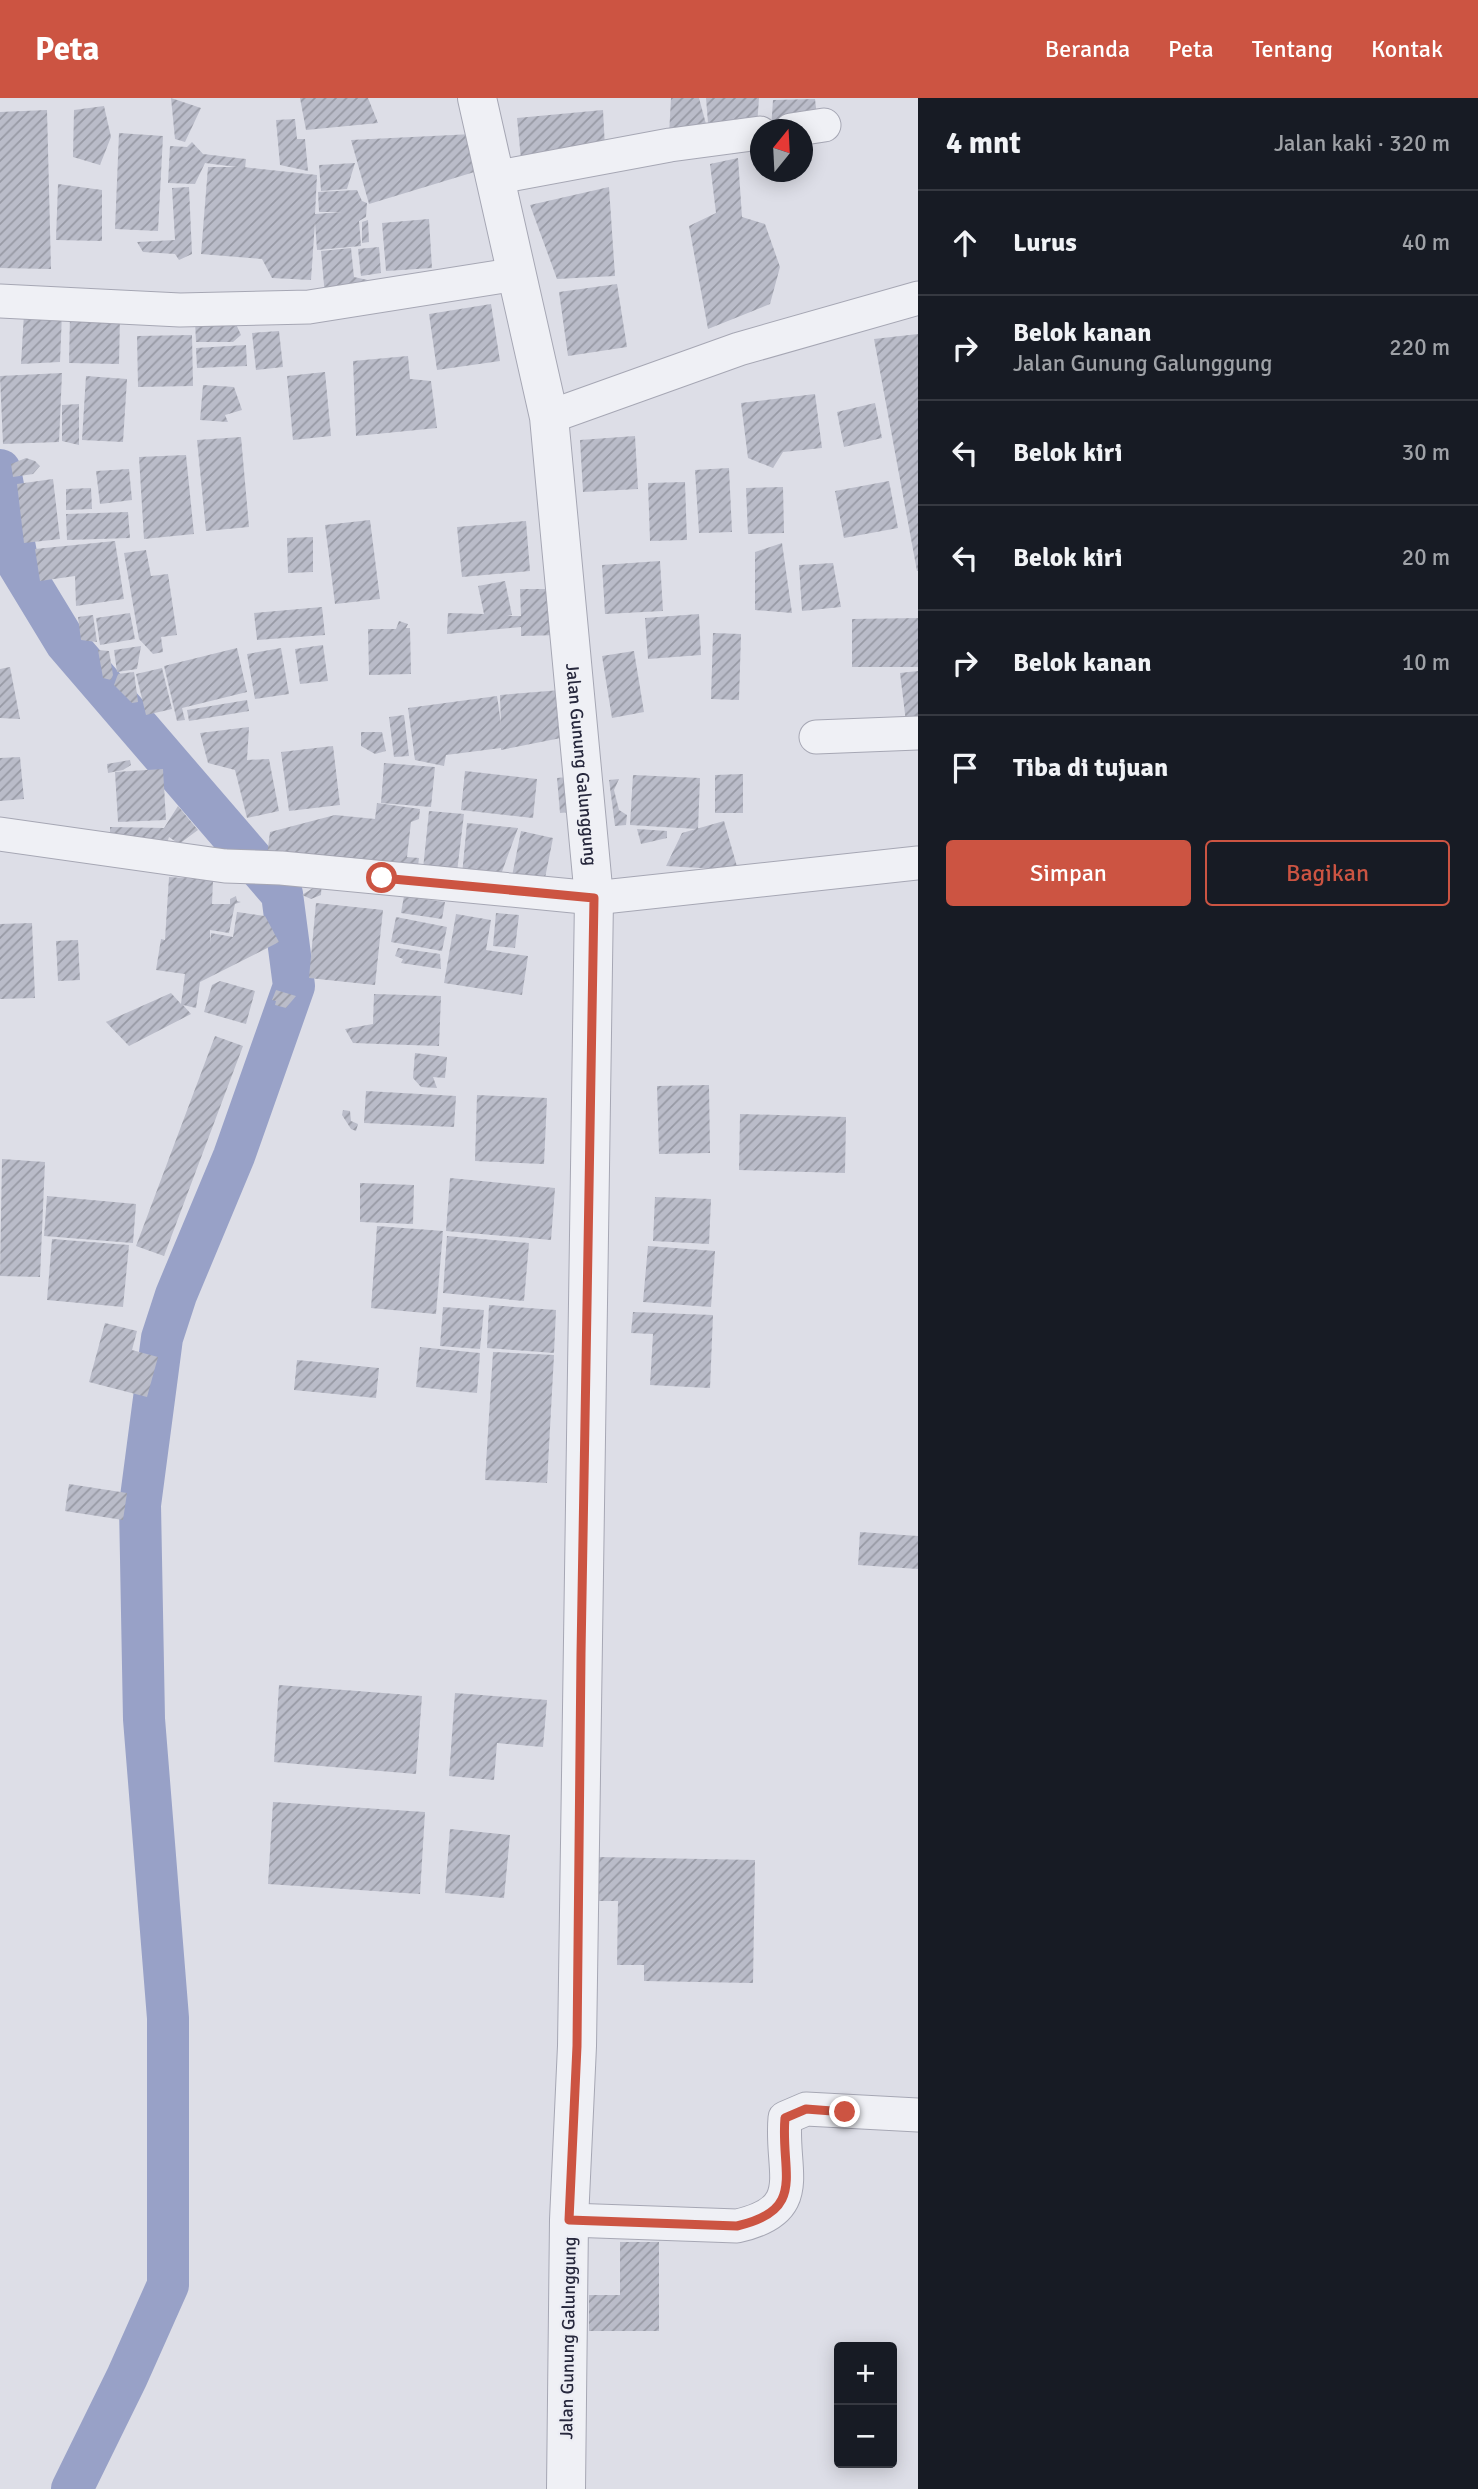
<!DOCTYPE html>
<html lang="id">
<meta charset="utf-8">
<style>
:root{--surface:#171b24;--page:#242831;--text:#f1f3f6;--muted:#9ea1a6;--line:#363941;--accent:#cc5442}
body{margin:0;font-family:Signika,sans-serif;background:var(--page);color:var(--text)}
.controls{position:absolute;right:21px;bottom:21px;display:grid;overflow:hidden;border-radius:7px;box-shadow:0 4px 18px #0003}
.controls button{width:63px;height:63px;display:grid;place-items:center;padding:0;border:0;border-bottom:2px solid var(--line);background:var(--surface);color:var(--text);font:35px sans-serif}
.compass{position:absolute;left:750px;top:21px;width:63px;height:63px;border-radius:50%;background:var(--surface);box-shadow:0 4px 18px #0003;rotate:18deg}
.stop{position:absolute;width:21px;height:21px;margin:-16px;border:5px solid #cc5442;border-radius:50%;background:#fff}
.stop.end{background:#cc5442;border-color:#fff;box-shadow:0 2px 7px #0008}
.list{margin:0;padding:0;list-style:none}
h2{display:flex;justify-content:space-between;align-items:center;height:91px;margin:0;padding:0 28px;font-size:30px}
h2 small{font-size:23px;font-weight:400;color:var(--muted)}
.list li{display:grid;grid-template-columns:46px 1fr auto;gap:21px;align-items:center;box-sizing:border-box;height:105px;padding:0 28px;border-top:2px solid var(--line)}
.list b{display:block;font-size:26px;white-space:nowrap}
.list p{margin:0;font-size:23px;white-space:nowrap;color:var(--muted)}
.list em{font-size:23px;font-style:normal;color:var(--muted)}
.actions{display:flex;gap:14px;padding:21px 28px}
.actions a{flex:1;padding:16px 0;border:2px solid var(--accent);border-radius:7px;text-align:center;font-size:24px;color:var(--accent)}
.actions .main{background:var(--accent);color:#fff}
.icon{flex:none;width:38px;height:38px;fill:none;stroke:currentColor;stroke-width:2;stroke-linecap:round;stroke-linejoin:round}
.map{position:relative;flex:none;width:918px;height:2391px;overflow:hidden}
header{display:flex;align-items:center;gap:42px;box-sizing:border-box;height:98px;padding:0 35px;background:var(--accent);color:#fff}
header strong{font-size:33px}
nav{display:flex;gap:38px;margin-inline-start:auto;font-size:24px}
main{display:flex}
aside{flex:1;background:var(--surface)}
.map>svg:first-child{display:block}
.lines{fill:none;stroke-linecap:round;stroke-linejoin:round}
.canal{stroke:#98a1c7;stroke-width:42}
.building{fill:url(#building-hatch)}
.minor-casing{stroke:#a6a7b4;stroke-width:35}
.tertiary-casing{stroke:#a6a7b4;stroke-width:40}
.minor{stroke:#eff0f5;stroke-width:33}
.tertiary{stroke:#eff0f5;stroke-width:38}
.route{stroke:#cc5442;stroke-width:9}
.labels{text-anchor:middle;stroke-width:5;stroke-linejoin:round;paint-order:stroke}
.street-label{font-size:18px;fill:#27283d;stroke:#ecedf4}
</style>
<header>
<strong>Peta</strong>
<nav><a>Beranda</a><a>Peta</a><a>Tentang</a><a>Kontak</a></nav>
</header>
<main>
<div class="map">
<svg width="918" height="2391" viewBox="0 0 918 2391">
<defs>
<pattern id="building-hatch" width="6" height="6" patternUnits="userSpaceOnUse" patternTransform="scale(1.75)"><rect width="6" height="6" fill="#babcc9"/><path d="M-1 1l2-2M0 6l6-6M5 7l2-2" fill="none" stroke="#9799a4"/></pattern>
</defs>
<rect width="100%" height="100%" fill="#dddee7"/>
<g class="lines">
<path class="canal" d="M0 372 18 466 66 545 282 796 294 888 234 1058 176 1197 162 1240 140 1407 144 1621 168 1920V2187L127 2279 72 2391"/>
</g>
<path class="building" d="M171 0 201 10 185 44 175 41Z
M300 0H368L378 25 306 32Z
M671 0H699L709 37 706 0H759L757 28 709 37H669Z
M815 1 820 45 802 46 771 32 773 2Z
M104 8 111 39 100 67 73 59 74 12Z
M47 12 51 171 0 170V14Z
M603 12 605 50 521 61 517 20Z
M295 21 297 41H305L308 73 280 67 276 22Z
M119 35 163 38 158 133 115 131Z
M473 36 481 72 369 106 351 42Z
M192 44 203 56 246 61 245 70 205 65 195 86 168 85 170 48 187 49Z
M738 60 742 119 765 126 780 169 770 206 708 231 689 128 716 115 710 66Z
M355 65 347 91 321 93 319 67Z
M208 69H243L317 77 315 116 342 114H319L318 94 357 92 362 103 367 105 366 119 359 123 361 148 317 152 315 124 311 182 272 180 262 161 201 156Z
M58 86 102 92V143L56 142Z
M189 89 192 156 179 162 175 156 143 154 137 144 175 142 172 90Z
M609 89 615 178 557 181 530 107Z
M429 121 432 170 386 173 382 125Z
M368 122 369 144 362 145V124Z
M379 149 381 175 361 178 358 151Z
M351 150 354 179 390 187 325 198 321 153Z
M617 186 627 249 568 258 559 194Z
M491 206 500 263 437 272 429 216Z
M24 215H62L60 264 21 266Z
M70 216 120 218 119 266 69 265Z
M195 223 236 226 241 237 233 244H196Z
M279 233 283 269 256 272 252 235Z
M918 236V473H917L874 241Z
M192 237 193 288 138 289 137 238Z
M246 247 247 268 197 270 196 250Z
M408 258 410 281 431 283 437 330 356 338 353 263Z
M325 274 331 338 293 342 287 278Z
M62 275 59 344 3 346 0 278Z
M86 278 127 281 123 344 82 342Z
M203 287 234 289 242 312 225 317 228 324 200 322Z
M815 296 822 350 783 354 773 370 748 360 741 305Z
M875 305 882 340 844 349 837 314Z
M79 306V347L62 343V307Z
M635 338 638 391 583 394 580 342Z
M241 339 249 429 206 433 197 342Z
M186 357 194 436 144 441 139 359Z
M26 360 35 363 40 368 33 376 13 379 11 366Z
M729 370 732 434 699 435 695 372Z
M129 371 132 402 100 406 96 373Z
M53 381 60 441 24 445 17 386Z
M889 383 898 430 844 440 835 393Z
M685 384 687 442 650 443 648 385Z
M783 389 784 435 748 436 746 390Z
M91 390 92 411 66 412V391Z
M128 414 130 440 67 442 66 416Z
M370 422 380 501 335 506 325 427Z
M526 423 530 473 462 479 457 429Z
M313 439V474L288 475 287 440Z
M115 443 124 501 76 508 75 478 40 483 35 451Z
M782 445 792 515 755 512V454Z
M146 452 151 478 168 476 177 537 161 539 163 554 153 556 139 541 124 455Z
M660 463 663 513 605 516 602 467Z
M833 465 841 509 802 513 799 467Z
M505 483 512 517 507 518H521L520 491H559L560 537 521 538V529L447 536 448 515 484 516 478 488Z
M322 509 325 537 257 542 254 515Z
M130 515 135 541 100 547 96 520Z
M699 516 701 557 648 561 645 520Z
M93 517 97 544 81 542 78 519Z
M918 520V569H852V521Z
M399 523 408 526 406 530H410L411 576 369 577 368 531H396Z
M713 535 741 536 739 602 711 601Z
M323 547 328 583 300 586 295 551Z
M141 548 137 571 117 574 114 552Z
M237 550 247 594 182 610 185 622 177 623 164 568Z
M281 550 289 596 255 601 247 556Z
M98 552 109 553 113 577 111 582 103 580Z
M634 553 644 614 612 620 602 558Z
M10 569 20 621 0 620V571Z
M162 570 172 611 146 617 136 576Z
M918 573V623L906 624 900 575Z
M134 574 138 604 132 605 114 587 118 576Z
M561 592 566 639 501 652V650L446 657 444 668 415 662 408 610 497 598 501 626 500 597Z
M247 602 249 613 189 623 187 612Z
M404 617 409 658 394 659 389 619Z
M249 629 247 662 269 661 279 713 247 720 235 672 208 665 200 635Z
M361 634H382L386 653 375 656 361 648Z
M333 648 340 707 289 713 281 654Z
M20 659 24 701 0 703V660Z
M130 662 131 667 123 672 108 675 107 666Z
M384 665 435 669 431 709 381 705Z
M163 671 166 722 118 724 115 674Z
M465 673 537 681 533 720 461 712Z
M743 676V715H715V677Z
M633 677 700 680 698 731 630 727Z
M568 679 571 714 560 715 557 680Z
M619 681 614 692 619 712 627 717 626 727 615 728 609 682Z
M377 705 420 711 419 721 411 724 407 759 419 760 417 776 267 757 270 734 335 717 375 721Z
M178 708 198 732 179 746 169 739 167 745 110 744V729L164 730Z
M429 713 464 716 457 774 423 771Z
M724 723 738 772 666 768 682 735Z
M467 725 518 730 496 790 461 787Z
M637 731 667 733V740L641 746Z
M521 733 553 740 543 790 511 783Z
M169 779 213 782 212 806H230V801L236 798 237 803 241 804 235 806 229 835 210 832V845L211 835 233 839 237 814 265 818 279 844 200 884 196 910 183 907 191 916 129 948 106 924 171 895 181 906 185 876 156 872 161 841 165 842Z
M322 782 321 797 311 801 302 797 316 788 318 791Z
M404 798 445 804 442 821 401 815Z
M316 805 383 812 375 887 309 880Z
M496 815 519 817 515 850 493 848Z
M456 816 491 822 486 852 528 858 522 897 444 885Z
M396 819 447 829 442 853 391 844Z
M32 825 35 900 0 901V826Z
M78 842 80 882 58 883 56 843Z
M398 850 440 856 441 871 401 865 403 861 395 858Z
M220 883 255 893 246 926 204 914 212 887Z
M276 892 296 898 286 910 275 907 276 903 272 902Z
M374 896 441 898 439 948 353 945 345 931 373 926Z
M215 938 243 948 164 1158 136 1148Z
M415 955 447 959 445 980 433 979 437 990 421 989 413 980Z
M709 987 710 1055 659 1056 657 988Z
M366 993 456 998 454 1029 364 1025Z
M477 997 547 1000 544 1066 475 1063Z
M343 1012 350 1013 351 1023 358 1026 356 1033 351 1031 342 1017Z
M740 1016 846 1019 845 1075 739 1072Z
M2 1061 45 1064 40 1179 0 1178Z
M450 1080 555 1090 551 1142 446 1133Z
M360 1085 414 1087 413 1126 360 1124Z
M47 1098 136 1106 133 1145 44 1138Z
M655 1099 711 1101 709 1146 653 1143Z
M377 1128 443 1133 436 1216 371 1210Z
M447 1138 529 1145 524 1203 443 1195Z
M52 1141 129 1147 123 1209 47 1202Z
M648 1148 715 1153 711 1209 643 1204Z
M489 1207 556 1212 554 1255 487 1250Z
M443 1209 484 1212 480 1251 440 1248Z
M633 1214 713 1217 710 1290 650 1287 653 1236 631 1235Z
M105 1225 137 1233 132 1252 158 1259 147 1299 89 1284Z
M420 1249 480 1255 477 1295 416 1289Z
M493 1254 554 1257 547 1385 485 1382Z
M297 1262 379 1270 376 1300 294 1292Z
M69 1386 127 1395 123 1422 65 1413Z
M860 1434 918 1438V1471L858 1467Z
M279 1587 422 1598 416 1676 274 1664Z
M455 1595 547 1602 543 1649 497 1645 494 1682 449 1678Z
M273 1704 425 1714 420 1796 268 1786Z
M450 1731 510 1737 504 1800 445 1795Z
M597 1759 755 1762 753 1885 644 1883V1867H617L618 1803H597Z
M620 2144H659V2233H589V2197H620Z"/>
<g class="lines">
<defs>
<path id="minor" d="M791 32 824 27
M493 80 670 47 760 35
M0 203 180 212 309 209 517 176
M549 319 739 251 918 200
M816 639 918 635
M0 736 225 768 281 770 594 800 918 765
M569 2122 737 2128C809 2112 780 2074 785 2020L806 2011 918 2017"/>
<g id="tertiary">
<path id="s1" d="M477 0 549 319 594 800 577 1948 569 2122 566 2391"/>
</g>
</defs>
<use href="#minor" class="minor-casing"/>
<use href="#tertiary" class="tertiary-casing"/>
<use href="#minor" class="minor"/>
<use href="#tertiary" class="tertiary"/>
</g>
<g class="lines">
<path class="route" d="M382 780 594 800 581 1556 577 1948 569 2122 737 2128C808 2112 780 2074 785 2020L806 2011 845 2014"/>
</g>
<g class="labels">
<g class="street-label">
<text dy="6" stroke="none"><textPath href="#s1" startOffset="676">Jalan Gunung Galunggung</textPath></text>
<text transform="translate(568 2240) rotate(-89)" y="6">Jalan Gunung Galunggung</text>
</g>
</g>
</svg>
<div class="controls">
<button>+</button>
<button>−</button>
</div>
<svg class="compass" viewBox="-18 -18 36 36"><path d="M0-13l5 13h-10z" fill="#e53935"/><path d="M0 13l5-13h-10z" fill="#9ea1a6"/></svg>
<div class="stop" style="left:382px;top:780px"></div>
<div class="stop end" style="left:845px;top:2014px"></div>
</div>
<aside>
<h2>4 mnt<small>Jalan kaki · 320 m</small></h2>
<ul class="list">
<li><svg class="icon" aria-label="ahead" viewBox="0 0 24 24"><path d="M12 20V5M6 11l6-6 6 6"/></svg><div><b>Lurus</b></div><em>40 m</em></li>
<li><svg class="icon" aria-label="right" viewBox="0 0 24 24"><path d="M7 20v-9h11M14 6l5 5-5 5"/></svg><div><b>Belok kanan</b><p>Jalan Gunung Galunggung</p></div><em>220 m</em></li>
<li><svg class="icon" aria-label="left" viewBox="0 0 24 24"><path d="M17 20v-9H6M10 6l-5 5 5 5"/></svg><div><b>Belok kiri</b></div><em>30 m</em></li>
<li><svg class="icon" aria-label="left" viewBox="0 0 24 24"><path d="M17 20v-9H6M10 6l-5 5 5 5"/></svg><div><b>Belok kiri</b></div><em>20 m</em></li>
<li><svg class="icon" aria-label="right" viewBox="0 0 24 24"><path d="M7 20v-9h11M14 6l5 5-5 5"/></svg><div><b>Belok kanan</b></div><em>10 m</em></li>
<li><svg class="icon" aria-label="arrive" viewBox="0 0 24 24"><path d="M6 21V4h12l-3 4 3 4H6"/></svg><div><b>Tiba di tujuan</b></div></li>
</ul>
<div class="actions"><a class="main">Simpan</a><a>Bagikan</a></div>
</aside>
</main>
